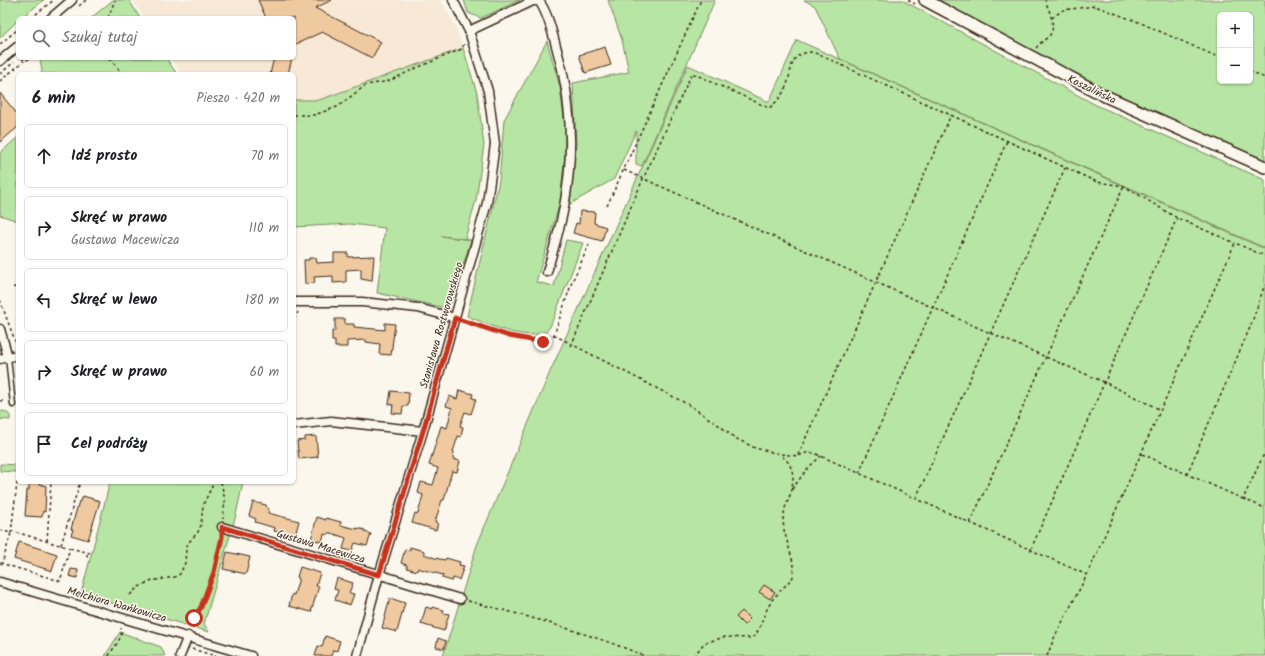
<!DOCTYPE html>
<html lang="pl">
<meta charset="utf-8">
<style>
:root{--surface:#fff;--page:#f6f6f6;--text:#202124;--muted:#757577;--line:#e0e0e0}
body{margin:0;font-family:Kalam,sans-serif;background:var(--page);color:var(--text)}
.controls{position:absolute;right:12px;top:12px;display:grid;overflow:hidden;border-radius:6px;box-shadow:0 1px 3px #0004}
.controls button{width:36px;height:36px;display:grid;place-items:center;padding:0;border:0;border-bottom:1px solid var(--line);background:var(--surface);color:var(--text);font:20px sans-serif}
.stop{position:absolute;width:12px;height:12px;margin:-9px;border:3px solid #c8321e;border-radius:50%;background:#fff}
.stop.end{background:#c8321e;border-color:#fff;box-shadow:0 1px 4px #0008}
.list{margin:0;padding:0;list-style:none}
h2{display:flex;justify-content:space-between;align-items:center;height:52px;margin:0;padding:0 16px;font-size:17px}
h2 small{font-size:13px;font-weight:400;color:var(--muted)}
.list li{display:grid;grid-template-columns:26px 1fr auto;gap:12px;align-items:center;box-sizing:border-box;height:64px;margin:0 8px 8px;padding:0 8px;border:1px solid var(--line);border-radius:6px}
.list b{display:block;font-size:15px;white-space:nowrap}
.list p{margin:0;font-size:13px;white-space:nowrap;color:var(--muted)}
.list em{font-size:13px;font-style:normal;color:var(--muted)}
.icon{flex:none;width:22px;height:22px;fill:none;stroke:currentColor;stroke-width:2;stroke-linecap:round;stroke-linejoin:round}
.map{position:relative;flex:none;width:1265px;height:656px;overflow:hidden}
.search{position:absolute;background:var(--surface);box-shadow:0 1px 3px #0004;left:16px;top:16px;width:280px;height:44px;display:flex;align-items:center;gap:10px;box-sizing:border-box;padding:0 14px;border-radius:6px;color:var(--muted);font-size:15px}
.panel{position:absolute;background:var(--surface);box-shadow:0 1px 3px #0004;left:16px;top:72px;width:280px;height:412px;border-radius:6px}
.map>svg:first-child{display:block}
.built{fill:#f7e9d5}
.green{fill:#b7e5a3;stroke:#798860;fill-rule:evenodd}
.building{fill:#efc99f;stroke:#3b2a1e}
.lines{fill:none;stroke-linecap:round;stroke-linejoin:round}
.lane-casing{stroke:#3b2a1e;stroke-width:7}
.street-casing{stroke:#3b2a1e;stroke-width:11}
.secondary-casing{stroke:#3b2a1e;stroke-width:14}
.path{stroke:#3b2a1e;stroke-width:1.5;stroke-dasharray:3 3;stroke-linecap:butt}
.lane{stroke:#fbf7ec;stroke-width:4}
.street{stroke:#fbf7ec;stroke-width:8}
.secondary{stroke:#fbf7ec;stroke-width:11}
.route{stroke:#c8321e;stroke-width:5}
.labels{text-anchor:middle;stroke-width:3;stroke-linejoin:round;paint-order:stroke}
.street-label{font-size:11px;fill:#3b2a1e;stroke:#fbf7ec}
</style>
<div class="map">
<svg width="1265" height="656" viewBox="0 0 1265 656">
<rect width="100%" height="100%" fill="#fbf7ec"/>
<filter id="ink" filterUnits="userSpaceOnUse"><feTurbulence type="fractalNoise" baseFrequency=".025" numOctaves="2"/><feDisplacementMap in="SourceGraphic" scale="8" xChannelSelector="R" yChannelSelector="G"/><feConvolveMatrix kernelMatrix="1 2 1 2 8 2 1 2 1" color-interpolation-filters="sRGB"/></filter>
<g filter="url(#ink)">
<path class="built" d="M132 0H441L456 28 463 48 319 100H294V74H181L171 58H294V18H144Z"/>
<path class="green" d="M0 0H44L21 18H18V20L0 38Z
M113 0H129L140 18H91Z
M464 0H520L481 18 468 13Z
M608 0H715L642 166 636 164V131L614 179 570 204 576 144 573 83 629 72 622 40Z
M804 0H902L1096 105 1265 180V248L840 59 815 6Z
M937 0H1265V161L1124 99 1079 77ZM1220 15H1250V81H1220Z
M797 40 1265 249V656H443L477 545 550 372 688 65 769 102Z
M547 41 560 87 565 127V152L560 202 536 282 554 286 566 240 583 243 550 327 544 334C516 338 492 326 467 316L499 181 504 120Z
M463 48 477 93 484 145 476 200 465 239 441 236 471 240 451 303 441 307 377 293 385 228 350 224 294 227V100H319Z
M43 58H166L177 74H40L42 70 40 60Z
M18 137V221L0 215V153Z
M3 411C8 412 11 415 10 420L0 419V412Z
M0 464 17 465 16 472 0 471Z
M110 482H243L236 515 204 624 209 632 81 594Z
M120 632 161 647 165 656H105Z"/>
<path class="building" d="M258 0H332L315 8 381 42 372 58 322 32 294 45V18H266Z
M605 47 611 65 585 73 579 55Z
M274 58H292L288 74H270Z
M0 93 18 115V127L0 142Z
M580 211 595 212 594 223 606 227 602 241 573 233 576 223 579 224Z
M334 253H348V257L374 256 372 281 361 279V269L346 270V282L333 283V276L314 277 315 283 305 284 304 260H309V258H316L317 263 334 262Z
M335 319H345V324H354V327L385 330V323L395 324 391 355 379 354 380 344 366 342V340L347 341V347H335V341H332V331H335Z
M459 390 473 394 472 398 476 399 471 414 465 412 460 426 463 427 461 437 458 436 453 452H454L453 459 460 461 457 472 452 471 444 500H442L435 522 438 523 436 530 412 523 415 513 418 514 423 495 418 493 421 482 433 485 438 468 429 465 441 426 447 428 452 408 446 406 449 396 457 399Z
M391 391 409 393 408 406H403L402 414 392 413 393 405 389 404Z
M316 436 318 457 299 459 297 441 305 440V437Z
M29 482H34L46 486 45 512 43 511 42 517 25 516 27 490H29Z
M83 496 100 501 88 540 71 535 73 530 71 529 79 501H81Z
M253 502 266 505 267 508 269 509 268 513 299 521 295 536 274 531 275 528 255 522 256 519 249 516Z
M317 517 326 520V518L341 522 340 525 357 529V528L365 530V532L371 534 367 546 355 543 352 551 343 549 346 538 331 533H328L327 535 324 534 322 542 311 539Z
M19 542 57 554 52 571 14 559Z
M410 547 424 551V554L435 558 445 560 446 558 460 562 459 565 464 566 459 580 453 578 452 581 442 578 443 575 424 570 418 568 417 571 407 568V565L401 563 405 549 410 550Z
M227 552 250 557 246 574 223 569Z
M300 567 320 573 316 586H319L311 612 289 606 292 594 294 595 299 578 297 577Z
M71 569 78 570 77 578 69 576Z
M337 578 353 583 349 593 354 594 350 605 335 600 338 590 334 589Z
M764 585 775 592 770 599 759 592Z
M390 598 405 603 397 632 382 628Z
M426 607 432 609V607L444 610 443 613 449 614 444 631 421 624Z
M742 611 750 619 744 625 736 617Z
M325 636 340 641 337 651 333 650 331 656H315L318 646 322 647Z
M438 638 446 641 444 649 436 647Z"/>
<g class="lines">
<defs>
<path id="lane" d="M8 357 13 405"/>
<path id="street" d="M51 18 72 0
M469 31 533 1H539C548 13 552 32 556 46 572 99 574 153 564 207 560 229 553 250 547 272
M0 61 18 46
M294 302H362L418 308 455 318
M0 329 8 357
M0 359 18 355
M294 425 331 421 423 431
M222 527 460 599
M0 582 251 656
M180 656 188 636
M357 656 379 575 423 431 487 203 495 144 488 91 469 31 453 0"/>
<path id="secondary" d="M925 0 1105 96 1265 167"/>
</defs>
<use href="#lane" class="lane-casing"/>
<use href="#street" class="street-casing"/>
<use href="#secondary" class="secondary-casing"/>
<path class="path" d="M908 0 915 4
M79 6 86 0
M31 18 54 0
M108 18 115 0
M1052 18 1063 10 1095 6 1141 23 1220 58
M0 44 18 29
M1036 48C1040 43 1043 41 1048 37 1058 28 1049 11 1045 0
M22 58 24 61 32 58
M110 58 122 74
M1250 71 1265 78
M0 74 14 62
M0 81 24 61
M294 115H314L337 107 366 85 389 81 414 69 462 49 464 44
M624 170 990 333 1104 382 1161 410
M607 206 701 0
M13 287 18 288
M0 300 15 341 18 343
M294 319 298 312
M462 320 509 336 543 342 554 335 572 282 589 245
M554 335 689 405 720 426 735 438 755 448 780 454 798 456 806 453H814L1087 575
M571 346 643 179 692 73 769 108C776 103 781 97 785 89 794 71 786 53 813 52L1097 182 1124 186 1177 218 1235 243
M0 401 6 400
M1142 454 1243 499 1265 452
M798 455 951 115
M859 473 1007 141
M1187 474 1251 325 1265 284
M221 482 225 500 223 519
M792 489 808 468 821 456
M916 498 1065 168
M1243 499 1265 508
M970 523 1124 186
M0 530 11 533 2 564
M11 533 18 475
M47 541 51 482
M61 545 80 482
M70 548 90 553
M1031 549 1177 218
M87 557V552
M0 563 60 581 70 548 12 531
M130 595 137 588 150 581 175 577 180 574 185 563 186 549 188 543 198 532 201 525 203 505 214 482
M468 601C528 616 588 633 645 656
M190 627 201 607 214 572 222 537
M192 649 216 656
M109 656C113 647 124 638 121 628
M694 656 704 643 725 637 750 638 755 636 759 629 765 613 772 600 793 577 794 566 784 530 783 520 785 508 792 490 793 477 792 470 789 463 780 454
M1047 656 1055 636 1087 575 1235 243 1265 256"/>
<use href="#lane" class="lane"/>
<use href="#street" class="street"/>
<use href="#secondary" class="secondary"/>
</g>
</g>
<g class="lines" filter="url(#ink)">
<path class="route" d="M194 618 201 607 214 572 222 537V527L379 575 423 431 455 318 509 336 543 342"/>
</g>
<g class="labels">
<g class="street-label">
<text transform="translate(1092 89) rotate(26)" y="4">Koszalińska</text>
<text transform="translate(441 325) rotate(-74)" y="4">Stanisława Rostworowskiego</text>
<text transform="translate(321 546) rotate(17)" y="4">Gustawa Macewicza</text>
<text transform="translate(117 604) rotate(16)" y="4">Melchiora Wańkowicza</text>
</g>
</g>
</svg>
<div class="controls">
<button>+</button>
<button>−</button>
</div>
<div class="stop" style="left:194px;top:618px"></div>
<div class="stop end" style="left:543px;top:342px"></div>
<div class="search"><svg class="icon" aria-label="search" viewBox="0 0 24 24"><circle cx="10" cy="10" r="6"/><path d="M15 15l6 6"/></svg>Szukaj tutaj</div>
<section class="panel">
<h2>6 min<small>Pieszo · 420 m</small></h2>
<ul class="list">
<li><svg class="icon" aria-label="ahead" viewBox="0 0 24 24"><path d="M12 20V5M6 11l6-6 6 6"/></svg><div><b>Idź prosto</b></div><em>70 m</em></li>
<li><svg class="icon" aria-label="right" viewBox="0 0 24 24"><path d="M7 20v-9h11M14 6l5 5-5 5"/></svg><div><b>Skręć w prawo</b><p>Gustawa Macewicza</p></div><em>110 m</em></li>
<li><svg class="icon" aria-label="left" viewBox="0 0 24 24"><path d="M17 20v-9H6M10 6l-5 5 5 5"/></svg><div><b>Skręć w lewo</b></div><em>180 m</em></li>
<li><svg class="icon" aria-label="right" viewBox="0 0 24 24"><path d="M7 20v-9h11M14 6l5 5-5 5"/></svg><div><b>Skręć w prawo</b></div><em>60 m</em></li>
<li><svg class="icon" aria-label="arrive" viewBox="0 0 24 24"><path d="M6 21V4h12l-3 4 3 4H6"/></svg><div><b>Cel podróży</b></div></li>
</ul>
</section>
</div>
